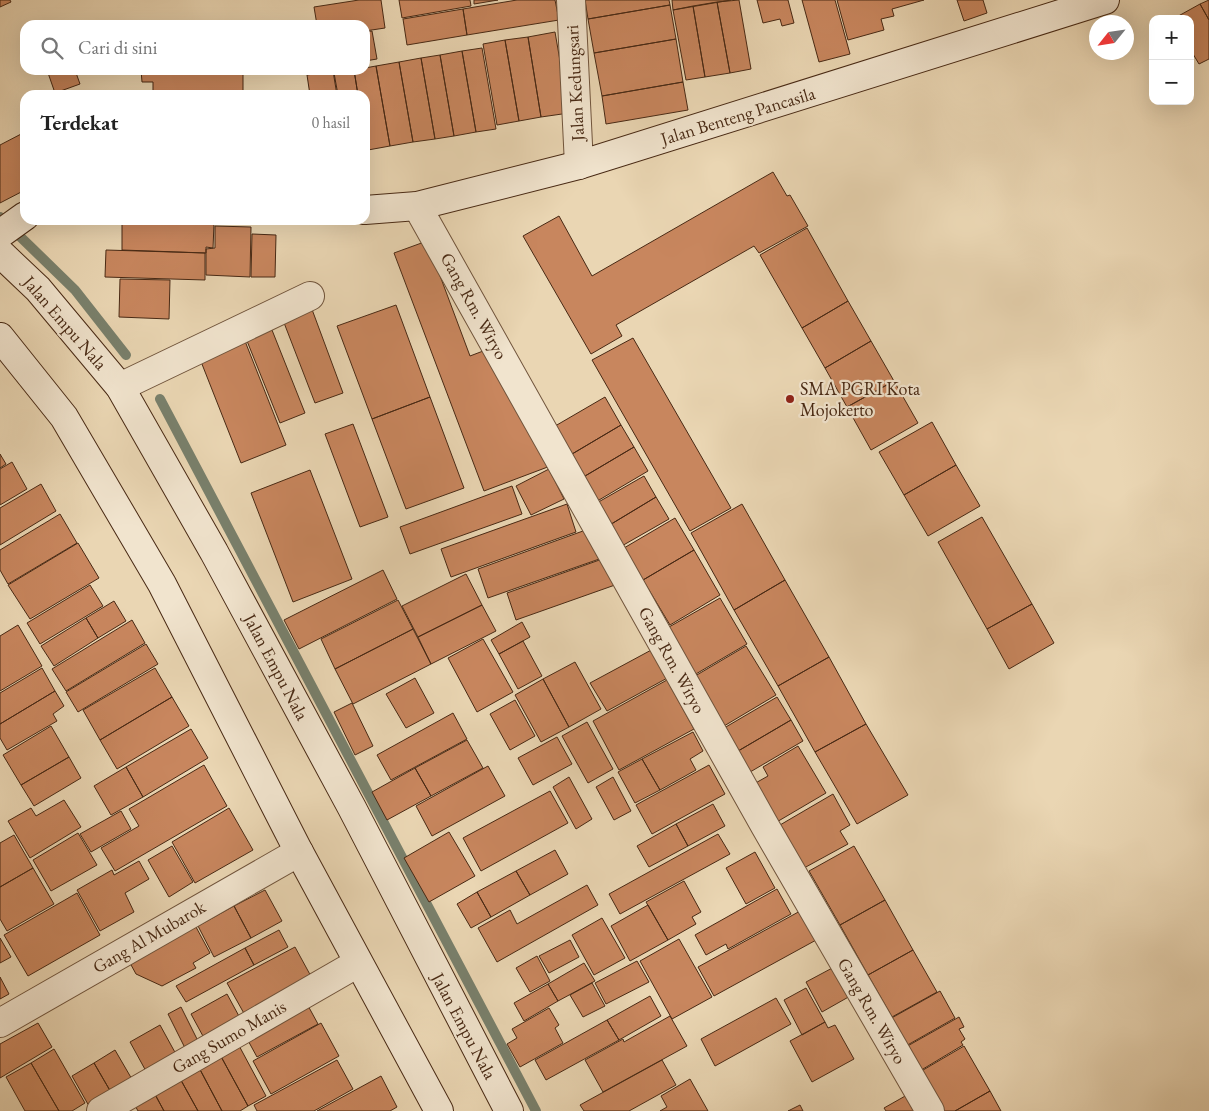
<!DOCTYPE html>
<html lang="id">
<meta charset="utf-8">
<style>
:root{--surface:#fff;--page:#f2f2f2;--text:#222;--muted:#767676;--line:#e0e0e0}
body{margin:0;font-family:"EB Garamond",serif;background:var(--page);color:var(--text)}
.controls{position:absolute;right:15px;top:15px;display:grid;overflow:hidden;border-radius:10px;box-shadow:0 5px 20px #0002}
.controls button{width:45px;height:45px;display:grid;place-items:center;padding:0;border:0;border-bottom:1px solid var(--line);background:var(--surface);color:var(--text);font:25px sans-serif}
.compass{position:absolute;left:1089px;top:15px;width:45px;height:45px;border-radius:50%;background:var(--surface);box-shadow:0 5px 20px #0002;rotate:240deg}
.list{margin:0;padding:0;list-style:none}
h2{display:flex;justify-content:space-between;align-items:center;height:65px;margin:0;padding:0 20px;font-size:21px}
h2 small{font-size:16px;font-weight:400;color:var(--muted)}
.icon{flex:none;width:28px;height:28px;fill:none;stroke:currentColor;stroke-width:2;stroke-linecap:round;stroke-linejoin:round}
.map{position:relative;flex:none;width:1209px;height:1111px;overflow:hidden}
.search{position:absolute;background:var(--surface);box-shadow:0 5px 20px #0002;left:20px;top:20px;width:350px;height:55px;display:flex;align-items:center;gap:12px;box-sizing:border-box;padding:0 18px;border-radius:15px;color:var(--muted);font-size:19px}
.panel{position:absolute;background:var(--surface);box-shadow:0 5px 20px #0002;left:20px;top:90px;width:350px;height:135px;border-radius:15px}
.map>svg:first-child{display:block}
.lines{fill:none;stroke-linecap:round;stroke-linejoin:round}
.stream{stroke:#79806c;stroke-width:10}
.building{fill:#c8865e;stroke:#482914}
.street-casing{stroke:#70543c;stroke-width:30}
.secondary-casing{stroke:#482914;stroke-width:30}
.street{stroke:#f1e4ce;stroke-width:28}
.secondary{stroke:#f1e4ce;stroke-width:28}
.poi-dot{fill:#8f2418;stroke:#f1e4ce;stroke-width:2}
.labels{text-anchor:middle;stroke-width:4.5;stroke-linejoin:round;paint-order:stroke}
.street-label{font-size:18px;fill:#482914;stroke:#f1e4ce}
.poi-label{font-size:18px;fill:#482914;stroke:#f1e4ce;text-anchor:start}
</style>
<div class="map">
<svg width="1209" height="1111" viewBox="0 0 1209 1111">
<rect width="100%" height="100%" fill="#ead6b3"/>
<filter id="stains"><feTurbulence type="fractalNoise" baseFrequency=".004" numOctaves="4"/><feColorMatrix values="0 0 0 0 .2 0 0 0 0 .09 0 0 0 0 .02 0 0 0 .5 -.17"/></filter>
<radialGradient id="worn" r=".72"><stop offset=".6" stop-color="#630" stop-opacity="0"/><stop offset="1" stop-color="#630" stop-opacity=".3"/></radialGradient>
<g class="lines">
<path class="stream" d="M0 217 75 290 126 355
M160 399 536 1111"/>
</g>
<path class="building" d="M0 0H10L11 2 0 7Z
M359 0H381L385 28 365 31V25H317L314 7Z
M399 0H470L471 6 402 18Z
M474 0H498L474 4Z
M517 0H555L559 20 467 35 463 9Z
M585 0H669L670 5 588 19Z
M672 0H731L673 10Z
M739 0 751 69 730 73 717 2Z
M757 0H788L794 23 782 26 780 19 763 23Z
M802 0H835L850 54 819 62Z
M837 0H924L892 9 894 16 881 19 884 30 848 40Z
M957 0H983L987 13 964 21Z
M1209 0V20L1200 4Z
M717 2 730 73 705 77 693 6Z
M1200 4 1209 20V59L1199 64 1190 49V19H1173Z
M670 5 676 39 594 53 588 19Z
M693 6 705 77 686 80 673 10Z
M463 9 467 35 407 45 403 19Z
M372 31 377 59 365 61V32Z
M555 32 569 113 541 117 528 37Z
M528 37 541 117 519 121 505 40Z
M676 39 683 82 602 96 594 53Z
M505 40 519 121 497 125 483 44Z
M482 48 496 129 476 132 462 51Z
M462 51 476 132 454 136 440 55Z
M440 55 454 136 435 139 421 58Z
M421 58 435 139 413 142 399 62Z
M399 62 413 142 390 146 376 66Z
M376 66 390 146 368 150 365 134V95H358L354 70H365V68Z
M47 70H75L80 84 55 93Z
M141 70H243V92H284V95H153V82H142Z
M354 70 358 95H338L334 73Z
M333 71 337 95H310L307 75Z
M683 82 688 110 606 124 602 96Z
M25 132V190L0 203V145Z
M773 172 787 196 790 195 808 226 759 253 754 246 616 325 622 336 591 354 523 236 559 216 592 276Z
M122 221 214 224 213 248 206 247V253L122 250Z
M215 226 251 227 250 277 206 275V249L215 248Z
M807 228 848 301 802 328 760 255Z
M252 234 276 235 275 277H251Z
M427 241 470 356 491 348 553 465 484 491 394 253Z
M106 250 205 253V280L105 277Z
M120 279 170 280 169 319 119 317Z
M848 301 871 341 825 368 802 328Z
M310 304 343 393 315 403 281 315Z
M396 305 430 397 372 419 337 326Z
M270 325 305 413 280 423 245 336Z
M243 336 286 445 241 463 198 354Z
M633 338 731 508 690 531 592 360Z
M871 341 894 381 847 407 825 368Z
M894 381 918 423 871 450 847 407Z
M430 397 464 488 406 509 372 419Z
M605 397 621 425 567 457 550 429Z
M932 422 956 465 904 495 879 452Z
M353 424 388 517 360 527 325 434Z
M621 425 634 447 580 479 567 457Z
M634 447 648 471 594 503 580 479Z
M0 454 6 464 0 468Z
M12 462 27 489 0 505V469Z
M956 465 980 506 928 536 904 495Z
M549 469 564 499 531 515 516 486Z
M310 470 352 579 293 602 251 493Z
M644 476 656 497 608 526 595 504Z
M41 484 56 511 0 545V508Z
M512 486 522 514 410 554 400 527Z
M656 497 669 519 620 547 608 526Z
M567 504 576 532 451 577 441 549Z
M742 504 785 580 734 610 691 533Z
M60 514 77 543 8 584 0 570V550Z
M982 517 1032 604 987 629 938 542Z
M675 518 694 550 643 580 624 548Z
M594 527 605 557 488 598 478 569Z
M78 543 99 578 30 619 8 585Z
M694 550 720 595 670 625 643 580Z
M605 558 615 585 516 620 507 593Z
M383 570 397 599 299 649 284 620Z
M466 574 482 605 418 637 402 606Z
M785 580 829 657 778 686 734 610Z
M90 585 103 606 40 644 27 623Z
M720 598 747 644 689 678 662 631Z
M398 600 413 629 335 669 321 639Z
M114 601 126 621 98 638 86 618Z
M1032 604 1054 643 1009 669 987 629Z
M482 605 496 631 431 664 418 637Z
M86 618 98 638 54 666 41 646Z
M132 620 145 643 66 691 52 669Z
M522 622 530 637 499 654 491 640Z
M18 625 42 666 0 691V636Z
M413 629 431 664 353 704 335 669Z
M483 639 513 692 477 712 448 658Z
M523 641 542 676 518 689 499 654Z
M146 644 158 664 78 712 66 692Z
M746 646 776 695 719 729 690 679Z
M655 648 671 676 607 711 590 683Z
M829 657 866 724 815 752 778 686Z
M575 662 601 709 569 727 543 679Z
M42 668 55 691 0 724V693Z
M155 668 172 697 100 740 83 710Z
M415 678 434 713 406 728 386 694Z
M543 679 569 727 541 742 515 695Z
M667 680 694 729 619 770 593 721Z
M55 691 64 706 53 714 57 721 7 750 0 738V724Z
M172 697 189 726 117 769 100 740Z
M777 697 791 720 733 754 719 731Z
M515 700 535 736 510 750 490 714Z
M352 703 373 746 355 755 334 712Z
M453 713 467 739 391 780 377 755Z
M791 720 803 741 745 775 733 754Z
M587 722 613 769 588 783 562 736Z
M866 724 908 795 857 824 815 752Z
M51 726 69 757 21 785 3 755Z
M191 729 208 758 143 797 126 767Z
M693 732 703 751 690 759 696 770 660 790 642 759Z
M557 737 572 764 533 785 518 758Z
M467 740 483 768 431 796 415 768Z
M798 746 826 793 775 823 752 785 768 776 763 767Z
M69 757 81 778 34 806 21 785Z
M642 759 660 790 635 803 618 772Z
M204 765 227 806 115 871 101 848 139 826 129 809Z
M709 765 725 794 652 834 636 805Z
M488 766 505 796 432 836 416 806Z
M126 767 143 797 111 815 94 786Z
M415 768 431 796 387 820 372 792Z
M569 777 592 819 576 829 553 787Z
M613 777 631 811 614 820 596 787Z
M550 791 568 823 481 871 463 838Z
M833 794 850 825 840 831 848 844 804 868 780 825Z
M64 800 81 827 30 858 8 821 31 808 36 816Z
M713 804 725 826 688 846 676 824Z
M229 808 253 850 195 883 172 842Z
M121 811 131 829 91 852 80 834Z
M676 824 688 846 649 867 637 846Z
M449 832 475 876 429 902 404 858Z
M78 833 97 865 51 891 33 860Z
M718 834 730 854 620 914 609 894Z
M14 835 33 868 0 887V843Z
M172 846 193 882 169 897 148 860Z
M854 846 885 900 840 925 809 871Z
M555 850 568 874 530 895 516 871Z
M755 852 775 888 746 904 726 868Z
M139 861 149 879 125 893 134 912 100 931 77 890 112 870 114 875Z
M33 868 54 904 7 931 0 919V887Z
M516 871 530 895 491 917 477 892Z
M684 881 701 912 692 917 696 924 668 940 646 902Z
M587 885 598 905 497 962 478 928 510 910 517 924Z
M777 889 791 914 728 949 726 944 706 955 695 935Z
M265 890 282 921 251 938 234 906Z
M477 892 491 917 471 928 457 904Z
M77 893 100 935 28 976 4 935Z
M885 900 913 950 868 975 840 925Z
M648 905 668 940 630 961 611 926Z
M234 906 251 938 214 957 198 926Z
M802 910 818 939 714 996 698 967Z
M602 918 625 958 594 975 572 935Z
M196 927 210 953 193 963 196 968 162 986 136 974 130 963Z
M279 930 288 947 254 965 245 948Z
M0 938 11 957 0 963Z
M679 939 712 997 672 1019 640 961Z
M570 940 579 957 549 973 539 956Z
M295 947 313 980 246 1017 227 983Z
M245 948 254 965 186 1002 176 986Z
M913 950 937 992 892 1017 868 975Z
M537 956 550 981 530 992 516 968Z
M637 961 649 982 606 1004 595 983Z
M584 963 595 981 558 1001 548 984Z
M836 966 852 995 822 1012 806 982Z
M0 977 9 994 0 999Z
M592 983 605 1006 583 1017 570 995Z
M548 984 558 1001 524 1021 514 1003Z
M806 988 825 1022 802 1035 784 1000Z
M940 991 955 1018 904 1047 888 1020Z
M227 994 240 1018 204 1038 191 1014Z
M650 996 661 1016 619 1040 607 1020Z
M776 998 791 1024 715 1066 701 1039Z
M306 1002 318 1024 257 1057 245 1035Z
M181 1007 200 1045 187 1052 168 1014Z
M549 1008 559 1025 555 1028 563 1043 520 1067 507 1044 517 1038 512 1029Z
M670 1016 687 1046 603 1092 585 1060 623 1039 624 1042Z
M959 1017 964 1027 959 1029 965 1039 961 1042 963 1045 918 1072 904 1048Z
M607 1020 619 1040 546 1080 535 1060Z
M825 1022 828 1028 835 1025 854 1059 812 1082 790 1041Z
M38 1023 52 1047 0 1078V1044Z
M321 1023 339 1056 271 1094 253 1061Z
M160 1025 177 1056 147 1073 130 1042Z
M236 1040 266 1096 248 1106 218 1051Z
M964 1046 990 1091 955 1111H941L918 1073Z
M54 1049 85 1103 72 1111H59L31 1063Z
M115 1050 133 1081 112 1094 94 1063Z
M218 1051 248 1106 240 1111H222L196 1062Z
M337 1060 353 1089 314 1111H257L254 1105Z
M662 1060 676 1085 629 1111H584L580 1105Z
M196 1062 222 1111H198L177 1073Z
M31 1063 59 1111H25L6 1077Z
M94 1063 112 1094 89 1106 72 1076Z
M177 1073 198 1111H164L151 1087Z
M381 1076 397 1107 390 1111H317Z
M690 1079 708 1111H660L667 1107 661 1096Z
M151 1087 164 1111H138L131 1098Z
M990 1091 1001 1111H955Z
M907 1095 916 1111H886L884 1108Z
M800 1105 803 1111H788Z"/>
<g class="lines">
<defs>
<path id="street" d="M571 0 579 165
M417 206 765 826 930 1111
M120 387 310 296
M0 1023 299 852
M101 1111 358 963"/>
<path id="secondary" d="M365 210 417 206 579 165 1105 0
M0 234 25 216
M0 253 38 289 120 387 214 552 352 808 509 1111
M0 337 64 417 162 584 299 852 439 1111"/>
</defs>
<use href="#street" class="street-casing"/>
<use href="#secondary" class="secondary-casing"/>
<use href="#street" class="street"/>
<use href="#secondary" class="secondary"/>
</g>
<circle class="poi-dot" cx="790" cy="399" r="5"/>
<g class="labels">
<g class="street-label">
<text transform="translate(575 83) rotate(-93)" y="6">Jalan Kedungsari</text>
<text transform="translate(738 116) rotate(-17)" y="6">Jalan Benteng Pancasila</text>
<text transform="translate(474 306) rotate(61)" y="6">Gang Rm. Wiryo</text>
<text transform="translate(65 323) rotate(49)" y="6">Jalan Empu Nala</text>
<text transform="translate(672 660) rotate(61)" y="6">Gang Rm. Wiryo</text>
<text transform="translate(276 667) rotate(62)" y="6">Jalan Empu Nala</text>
<text transform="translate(149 937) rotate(-30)" y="6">Gang Al Mubarok</text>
<text transform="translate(872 1011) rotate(60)" y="6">Gang Rm. Wiryo</text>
<text transform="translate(464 1026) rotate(62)" y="6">Jalan Empu Nala</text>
<text transform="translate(229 1037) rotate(-30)" y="6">Gang Sumo Manis</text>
</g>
<g class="poi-label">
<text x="800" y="395">SMA PGRI Kota<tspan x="800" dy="21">Mojokerto</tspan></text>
</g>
</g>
<rect width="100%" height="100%" filter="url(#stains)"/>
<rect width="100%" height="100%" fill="url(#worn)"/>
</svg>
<div class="controls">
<button>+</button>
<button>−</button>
</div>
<svg class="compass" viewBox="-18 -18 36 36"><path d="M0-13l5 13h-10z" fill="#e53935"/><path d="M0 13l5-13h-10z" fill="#767676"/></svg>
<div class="search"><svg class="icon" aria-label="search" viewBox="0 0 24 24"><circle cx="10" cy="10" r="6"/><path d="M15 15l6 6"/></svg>Cari di sini</div>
<section class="panel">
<h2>Terdekat<small>0 hasil</small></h2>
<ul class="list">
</ul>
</section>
</div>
